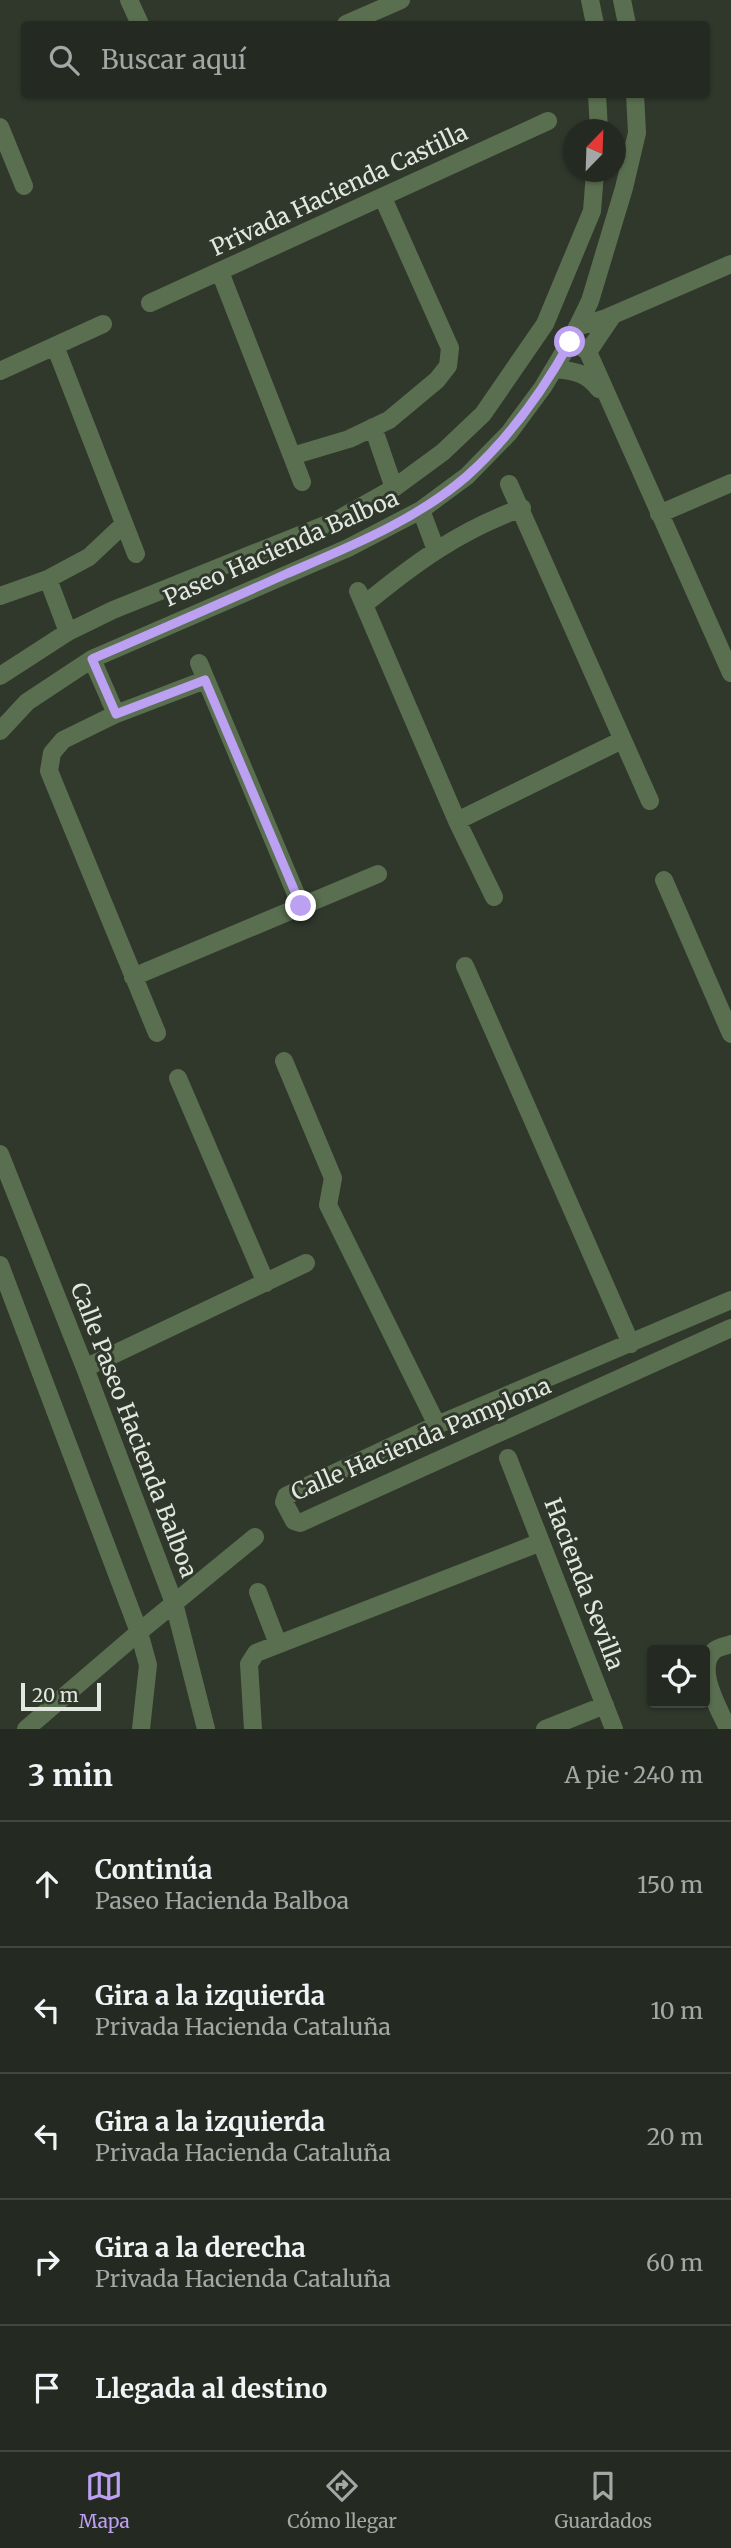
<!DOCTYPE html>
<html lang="es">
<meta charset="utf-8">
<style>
:root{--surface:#242a21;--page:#2c322a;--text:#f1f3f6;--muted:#a3a7a5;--line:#41463f;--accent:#bca0f2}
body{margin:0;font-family:Merriweather,serif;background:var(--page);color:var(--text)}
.controls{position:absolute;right:21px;bottom:21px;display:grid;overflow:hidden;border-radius:7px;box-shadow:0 2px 5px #0004}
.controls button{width:63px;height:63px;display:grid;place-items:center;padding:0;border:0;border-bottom:2px solid var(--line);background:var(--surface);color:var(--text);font:35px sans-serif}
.compass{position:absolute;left:563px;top:119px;width:63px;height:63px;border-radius:50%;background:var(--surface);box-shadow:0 2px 5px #0004;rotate:23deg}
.scale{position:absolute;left:21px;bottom:18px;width:80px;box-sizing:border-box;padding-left:7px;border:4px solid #e2e7df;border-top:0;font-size:19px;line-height:24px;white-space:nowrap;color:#e2e7df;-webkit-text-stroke:5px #30382c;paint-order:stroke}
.stop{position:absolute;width:21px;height:21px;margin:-16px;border:5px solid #bca0f2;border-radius:50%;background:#fff}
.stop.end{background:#bca0f2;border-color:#fff;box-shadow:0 2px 7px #0008}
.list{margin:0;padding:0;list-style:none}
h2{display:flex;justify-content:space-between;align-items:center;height:91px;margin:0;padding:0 28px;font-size:30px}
h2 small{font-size:23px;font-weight:400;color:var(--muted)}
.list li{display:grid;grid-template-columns:46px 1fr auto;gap:21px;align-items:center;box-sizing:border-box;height:126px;padding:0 28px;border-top:2px solid var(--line)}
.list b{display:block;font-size:26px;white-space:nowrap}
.list p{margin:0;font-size:23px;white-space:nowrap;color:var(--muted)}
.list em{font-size:23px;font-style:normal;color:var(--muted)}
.icon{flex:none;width:38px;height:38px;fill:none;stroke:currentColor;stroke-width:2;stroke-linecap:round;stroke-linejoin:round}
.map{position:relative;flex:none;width:731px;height:1729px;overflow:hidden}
.search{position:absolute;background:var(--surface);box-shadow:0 2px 5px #0004;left:21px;right:21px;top:21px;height:77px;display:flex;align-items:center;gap:18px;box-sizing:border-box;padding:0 24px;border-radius:7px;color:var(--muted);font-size:26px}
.sheet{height:721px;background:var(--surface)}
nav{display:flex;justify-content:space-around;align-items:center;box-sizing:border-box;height:98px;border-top:2px solid var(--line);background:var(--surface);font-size:19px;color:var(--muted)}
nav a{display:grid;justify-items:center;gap:4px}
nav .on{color:var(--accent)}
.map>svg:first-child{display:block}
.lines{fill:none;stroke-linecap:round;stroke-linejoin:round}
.street{stroke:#5a6f50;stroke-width:18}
.route{stroke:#bca0f2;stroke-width:9}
.labels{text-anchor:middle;stroke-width:6;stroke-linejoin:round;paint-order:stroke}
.street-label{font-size:23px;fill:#e2e7df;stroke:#30382c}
</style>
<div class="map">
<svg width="731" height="1729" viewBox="0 0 731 1729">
<rect width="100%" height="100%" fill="#30382c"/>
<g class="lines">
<path class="street" d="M129 0 140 24
M590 0 595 24
M622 0 627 24
M346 24 401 0
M597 94 599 130
M0 127 24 186
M220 272 292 456 349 439 389 420 437 380 448 366 450 348 383 198
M150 303 548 121
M577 327 606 318 731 264
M570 342 578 344 588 352 731 673
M55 346 136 554
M588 352 613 315
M555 369C575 371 587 373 599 389
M0 371 103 324
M373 427 394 488
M292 456 302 482
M509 484 650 801
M421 510 436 550
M659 514 731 483
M48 579 68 632
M358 591 457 821 494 897
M0 596 48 579 89 557 123 525
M365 604C415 563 460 530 522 508
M92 659 116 714
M199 663 301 906
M0 676 68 632 113 610 337 520 394 488 443 452 483 414 545 324 592 211 595 172
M0 731 27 702 92 659 348 548 421 510 467 476 509 433 543 387 570 342 590 301 624 188 637 133 635 94
M457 821 622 740
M664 880 731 1034
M465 966 631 1344
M133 977 378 874
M157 1033 49 771 52 753 63 740 116 714 205 680
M284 1061 333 1178 328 1205 437 1425
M178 1078 266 1283
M0 1154 85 1368 174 1603 206 1729
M0 1265 139 1632 148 1665 141 1729
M731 1300 437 1425 286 1496 284 1502 294 1521 300 1523 731 1328
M85 1368 306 1263
M508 1458 614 1729
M258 1592 278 1644
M26 1729 139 1632 255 1537
M253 1729 249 1664 256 1653 541 1542
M545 1729 605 1705
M728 1729C720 1710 693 1667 715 1650 719 1647 726 1646 731 1644"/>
</g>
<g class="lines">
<path class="route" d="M301 906 205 680 116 714 92 659C157 631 222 603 286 574 349 547 415 521 467 476 509 438 543 391 570 342"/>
</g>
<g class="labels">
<g class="street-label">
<text transform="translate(339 190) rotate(-25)" y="8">Privada Hacienda Castilla</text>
<text transform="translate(281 548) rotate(-24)" y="8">Paseo Hacienda Balboa</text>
<text transform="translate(134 1430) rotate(69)" y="8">Calle Paseo Hacienda Balboa</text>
<text transform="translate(421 1439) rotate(-23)" y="8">Calle Hacienda Pamplona</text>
<text transform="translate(584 1584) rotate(69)" y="8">Hacienda Sevilla</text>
</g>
</g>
</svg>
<div class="controls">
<button><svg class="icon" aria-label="locate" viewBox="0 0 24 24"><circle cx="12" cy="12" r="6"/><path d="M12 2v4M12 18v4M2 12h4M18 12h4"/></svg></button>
</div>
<svg class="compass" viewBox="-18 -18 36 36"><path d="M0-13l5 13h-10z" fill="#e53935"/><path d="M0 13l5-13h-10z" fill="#a3a7a5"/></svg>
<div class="scale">20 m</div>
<div class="stop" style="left:570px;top:342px"></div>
<div class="stop end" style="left:301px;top:906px"></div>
<div class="search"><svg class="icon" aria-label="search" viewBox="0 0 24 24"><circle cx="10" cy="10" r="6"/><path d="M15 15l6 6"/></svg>Buscar aquí</div>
</div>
<section class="sheet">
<h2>3 min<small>A pie · 240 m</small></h2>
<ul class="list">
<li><svg class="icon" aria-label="ahead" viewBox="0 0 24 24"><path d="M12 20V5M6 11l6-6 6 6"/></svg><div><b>Continúa</b><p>Paseo Hacienda Balboa</p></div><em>150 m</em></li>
<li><svg class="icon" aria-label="left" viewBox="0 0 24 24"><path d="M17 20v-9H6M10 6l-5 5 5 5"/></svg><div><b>Gira a la izquierda</b><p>Privada Hacienda Cataluña</p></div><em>10 m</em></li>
<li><svg class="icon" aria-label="left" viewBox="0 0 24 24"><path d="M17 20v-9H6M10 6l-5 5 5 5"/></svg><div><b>Gira a la izquierda</b><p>Privada Hacienda Cataluña</p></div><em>20 m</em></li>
<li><svg class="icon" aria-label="right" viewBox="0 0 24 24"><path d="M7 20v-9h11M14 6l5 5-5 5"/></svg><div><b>Gira a la derecha</b><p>Privada Hacienda Cataluña</p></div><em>60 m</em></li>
<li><svg class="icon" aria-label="arrive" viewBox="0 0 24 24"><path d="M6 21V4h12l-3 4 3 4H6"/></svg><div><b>Llegada al destino</b></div></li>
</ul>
</section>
<nav>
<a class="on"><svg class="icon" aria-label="map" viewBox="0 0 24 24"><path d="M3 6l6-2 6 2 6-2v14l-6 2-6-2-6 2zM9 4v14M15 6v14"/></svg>Mapa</a>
<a><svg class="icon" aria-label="directions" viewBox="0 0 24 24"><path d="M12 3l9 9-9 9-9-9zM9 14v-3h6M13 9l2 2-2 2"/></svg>Cómo llegar</a>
<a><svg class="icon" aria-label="saved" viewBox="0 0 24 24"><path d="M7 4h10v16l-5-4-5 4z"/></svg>Guardados</a>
</nav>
